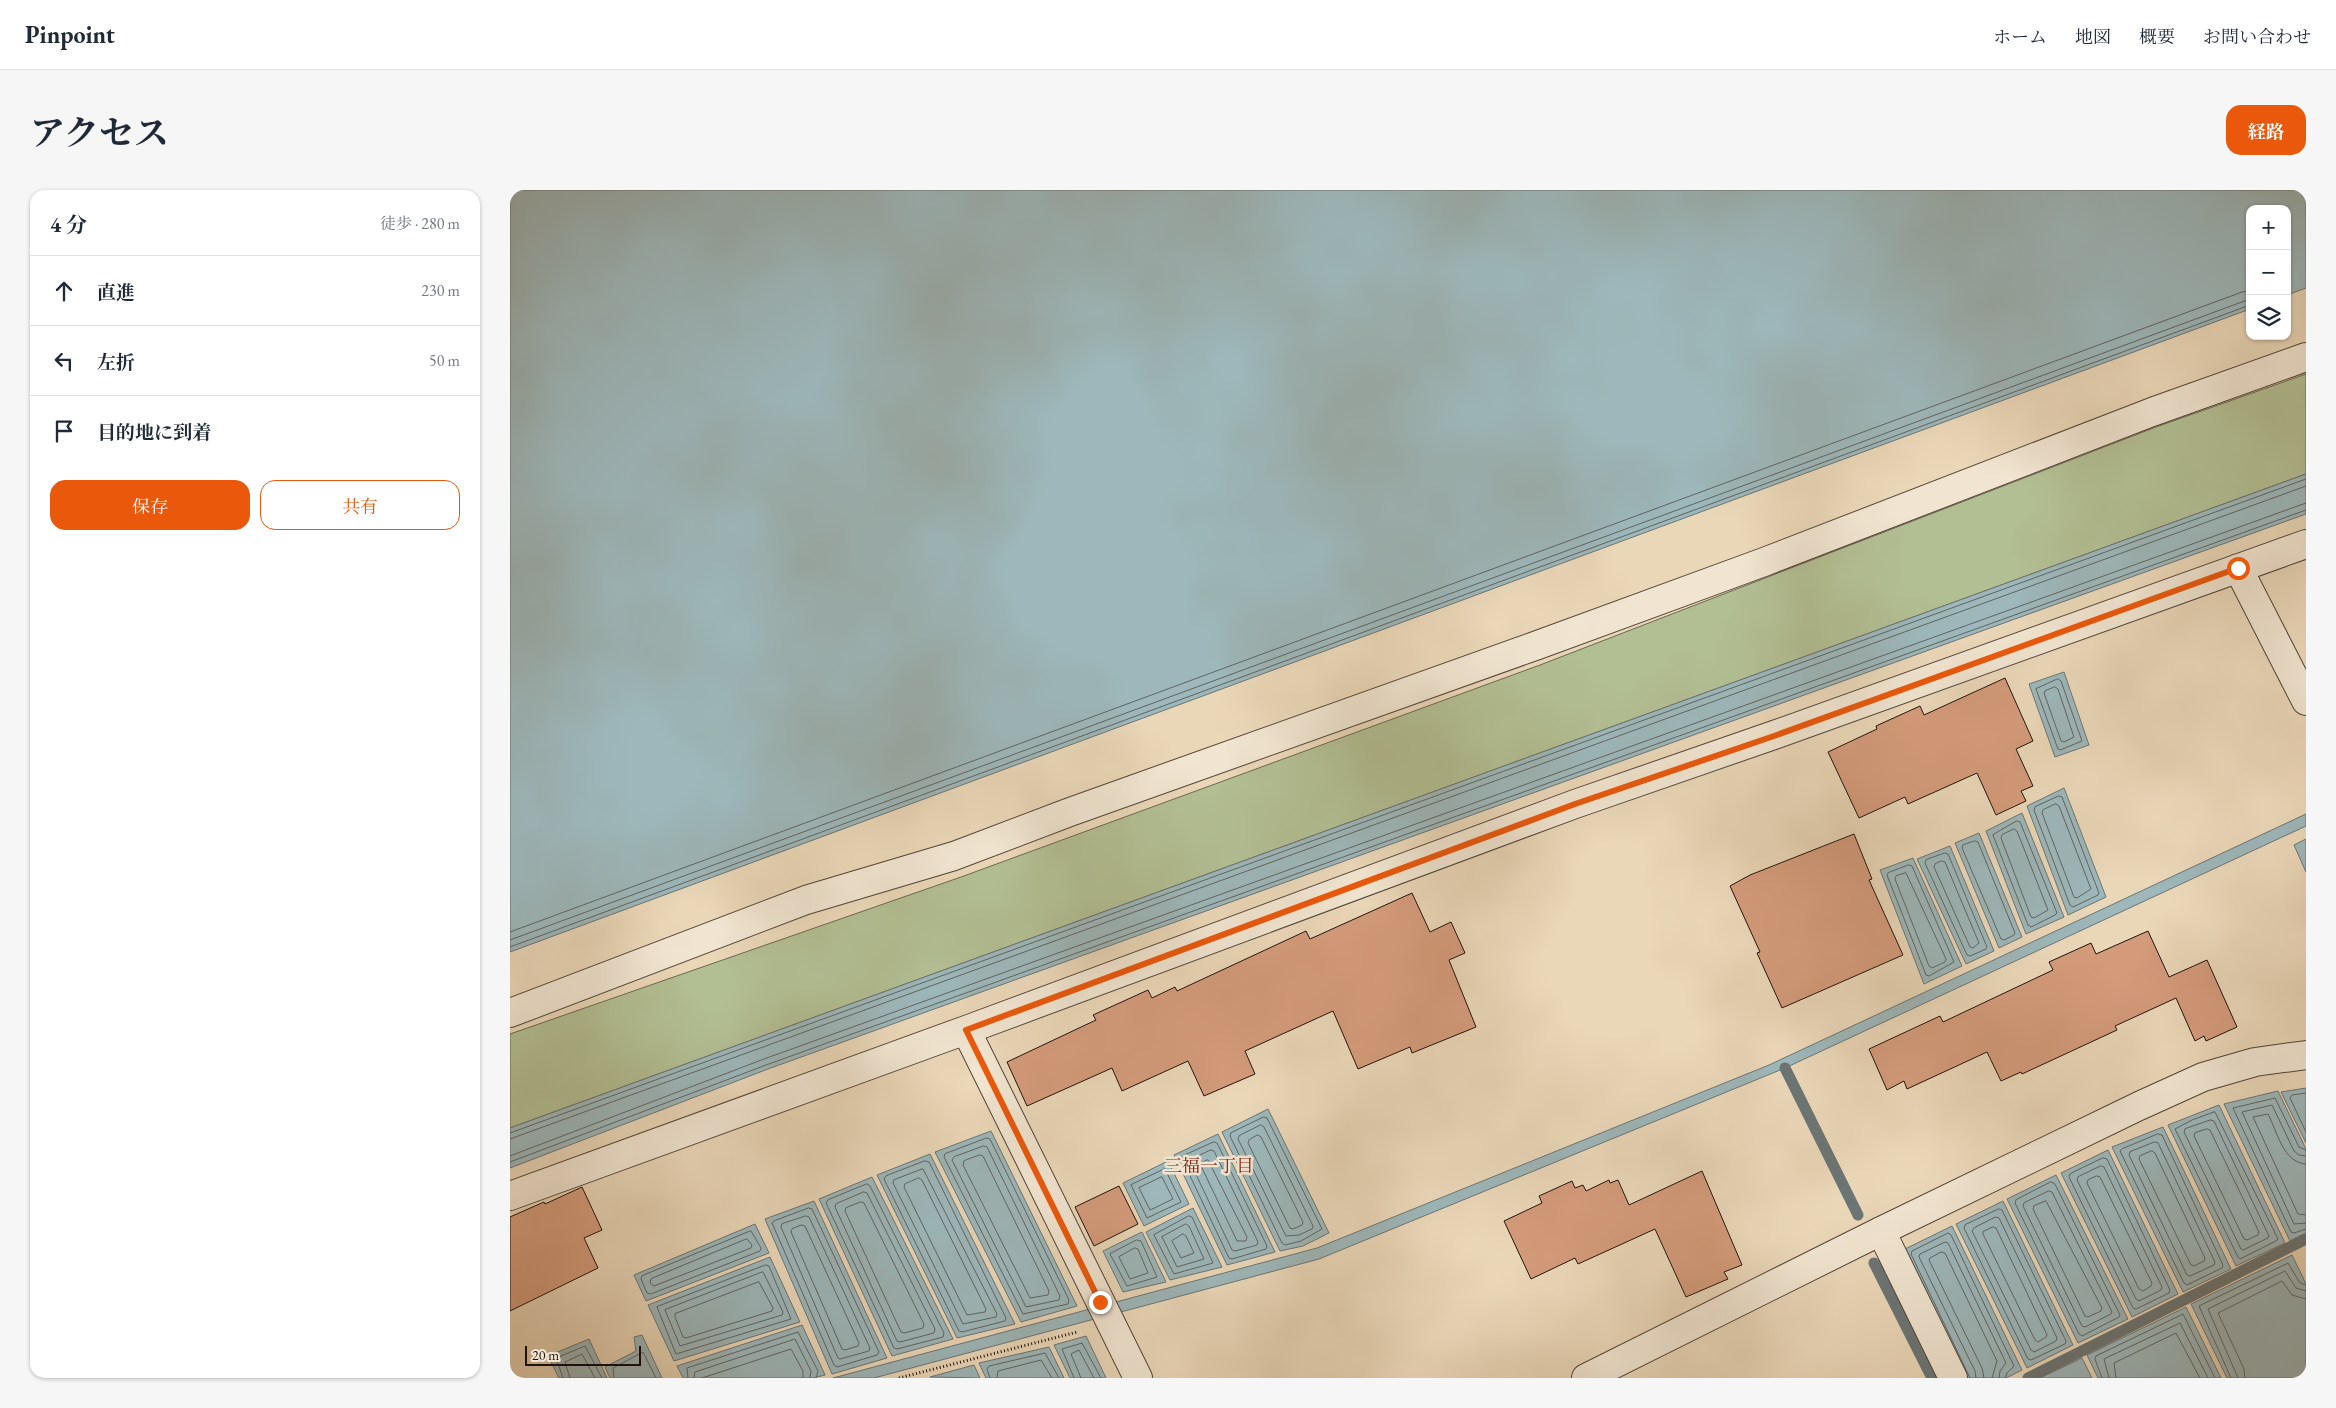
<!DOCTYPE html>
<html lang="ja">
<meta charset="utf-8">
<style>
:root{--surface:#fff;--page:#f6f6f7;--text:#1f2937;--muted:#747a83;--line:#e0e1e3;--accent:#ea580c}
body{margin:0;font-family:"EB Garamond","Noto Serif JP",serif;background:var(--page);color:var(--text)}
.controls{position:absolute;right:15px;top:15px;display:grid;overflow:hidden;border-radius:10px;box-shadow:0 1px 4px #0004}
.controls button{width:45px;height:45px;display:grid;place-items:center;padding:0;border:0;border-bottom:1px solid var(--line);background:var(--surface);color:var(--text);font:25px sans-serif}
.scale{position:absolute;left:15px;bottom:12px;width:116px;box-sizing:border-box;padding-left:5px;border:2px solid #20130e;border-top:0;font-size:14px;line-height:18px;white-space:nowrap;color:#20130e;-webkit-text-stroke:4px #f1e5d1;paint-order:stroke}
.stop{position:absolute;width:15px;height:15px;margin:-11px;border:4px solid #ea580c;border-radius:50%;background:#fff}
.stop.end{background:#ea580c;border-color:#fff;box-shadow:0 1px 5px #0008}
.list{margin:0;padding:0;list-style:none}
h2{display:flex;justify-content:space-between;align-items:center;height:65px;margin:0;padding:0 20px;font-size:21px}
h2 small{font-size:16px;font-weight:400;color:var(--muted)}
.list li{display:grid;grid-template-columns:32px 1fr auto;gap:15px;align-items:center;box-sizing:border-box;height:70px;padding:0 20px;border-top:1px solid var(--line)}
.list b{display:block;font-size:19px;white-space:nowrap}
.list em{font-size:16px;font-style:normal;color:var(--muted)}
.actions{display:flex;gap:10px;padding:15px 20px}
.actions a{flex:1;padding:11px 0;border:1px solid var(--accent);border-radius:15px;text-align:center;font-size:18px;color:var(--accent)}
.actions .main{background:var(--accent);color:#fff}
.icon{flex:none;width:28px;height:28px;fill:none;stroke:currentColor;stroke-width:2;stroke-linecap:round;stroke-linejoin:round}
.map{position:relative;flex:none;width:1796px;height:1188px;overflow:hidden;border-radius:15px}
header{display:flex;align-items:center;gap:30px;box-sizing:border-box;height:70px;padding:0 25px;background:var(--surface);border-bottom:1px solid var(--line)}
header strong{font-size:24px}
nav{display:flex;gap:28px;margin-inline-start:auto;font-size:18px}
.intro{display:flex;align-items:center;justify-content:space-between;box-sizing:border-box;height:120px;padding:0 30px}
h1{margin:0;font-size:35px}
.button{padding:12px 22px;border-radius:15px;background:var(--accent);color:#fff;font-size:18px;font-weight:700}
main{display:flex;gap:30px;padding:0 30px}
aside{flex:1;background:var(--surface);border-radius:15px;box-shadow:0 1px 4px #0004}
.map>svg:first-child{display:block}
.green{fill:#b2bf93;stroke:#696950}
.water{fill:#9db7ba;stroke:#6b7575}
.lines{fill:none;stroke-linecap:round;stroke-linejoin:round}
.shore{stroke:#5e6564;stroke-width:1}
.stream{stroke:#6b7575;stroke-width:11}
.building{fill:#d49b7b;stroke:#20130e}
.minor-casing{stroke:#524438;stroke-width:30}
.tertiary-casing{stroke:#524438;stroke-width:30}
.path{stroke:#20130e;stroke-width:3;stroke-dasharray:1 2.5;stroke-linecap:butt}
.minor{stroke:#f1e5d1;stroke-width:28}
.tertiary{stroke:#f1e5d1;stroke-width:28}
.route{stroke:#ea580c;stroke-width:6}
.labels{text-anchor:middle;stroke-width:5;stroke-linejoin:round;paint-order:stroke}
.neighbourhood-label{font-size:18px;fill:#7a1f14;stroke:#f1e5d1}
</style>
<header>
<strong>Pinpoint</strong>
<nav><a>ホーム</a><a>地図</a><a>概要</a><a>お問い合わせ</a></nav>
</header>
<div class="intro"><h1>アクセス</h1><a class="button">経路</a></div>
<main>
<aside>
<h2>4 分<small>徒歩 · 280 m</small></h2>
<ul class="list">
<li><svg class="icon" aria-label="ahead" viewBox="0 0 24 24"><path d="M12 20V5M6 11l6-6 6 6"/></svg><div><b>直進</b></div><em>230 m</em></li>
<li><svg class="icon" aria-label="left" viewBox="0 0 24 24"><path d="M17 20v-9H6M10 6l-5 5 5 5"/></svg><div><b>左折</b></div><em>50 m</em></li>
<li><svg class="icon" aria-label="arrive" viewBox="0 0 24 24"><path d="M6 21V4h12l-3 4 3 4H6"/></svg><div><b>目的地に到着</b></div></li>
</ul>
<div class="actions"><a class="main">保存</a><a>共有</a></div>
</aside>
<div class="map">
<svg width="1796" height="1188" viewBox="0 0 1796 1188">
<rect width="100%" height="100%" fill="#ead7b8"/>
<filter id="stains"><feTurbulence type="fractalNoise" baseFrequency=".004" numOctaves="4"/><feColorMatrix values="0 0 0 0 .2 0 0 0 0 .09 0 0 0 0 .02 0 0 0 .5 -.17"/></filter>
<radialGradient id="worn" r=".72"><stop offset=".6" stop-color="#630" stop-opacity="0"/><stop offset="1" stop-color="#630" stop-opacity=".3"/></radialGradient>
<path class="green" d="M1796 184V284L0 938V844L451 687 1030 475 1646 237Z"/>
<path class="water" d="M0 0H1796V98L1777 105V19H1740V119L0 762Z
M1796 284V324L258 879 0 978V938Z
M1554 482 1579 555 1545 567 1519 494Z
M1554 598 1596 707 1558 725 1517 616Z
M1512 623 1554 727 1516 744 1476 641Z
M1796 624V636L1275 878 809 1069 364 1188H323L807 1058 1259 875Z
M1469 643 1512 747 1489 758 1445 653Z
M1796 649V682L1784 655Z
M1440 656 1484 761 1456 774 1407 669Z
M1403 668 1452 776 1414 794 1370 680Z
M1796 898V953L1771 902Z
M1768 901 1796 959V1043L1780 1051 1714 914Z
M1709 915 1775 1053 1726 1076 1658 935Z
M758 919 819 1043 793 1056 770 1061 712 942Z
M1653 937 1721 1079 1673 1102 1602 957Z
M481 941 567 1116 511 1132 425 962Z
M708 944 765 1062 717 1075 664 965Z
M1598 960 1668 1104 1622 1127 1551 983Z
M420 964 505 1134 447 1148 367 985Z
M658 971 679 1014 634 1036 613 993Z
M1546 985 1618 1129 1568 1153 1497 1009Z
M362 987 443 1149 382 1166 309 1009Z
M304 1011 377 1168 322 1184 255 1029Z
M1493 1011 1563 1155 1517 1178 1446 1034Z
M683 1018 712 1077 660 1090 636 1042Z
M245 1034 259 1063 136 1111 124 1085Z
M1442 1036 1512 1180 1496 1188H1456L1393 1060Z
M632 1042 656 1092 613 1102 593 1061Z
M1782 1065 1796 1094V1188H1717L1681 1114Z
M260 1067 290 1132 164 1171 138 1115Z
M1676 1117 1711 1188H1588L1577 1165Z
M292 1135 315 1185 303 1188H173L167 1176Z
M132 1145 152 1188H100L95 1177 126 1161 124 1147Z
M576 1146 596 1188H560L544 1155Z
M79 1149 97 1188H49L38 1166Z
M539 1157 554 1188H476L469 1173Z
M1572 1168 1582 1188H1530Z
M464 1175 470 1188 420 1187Z"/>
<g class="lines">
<path class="shore" d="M1548 489 1551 491 1572 551 1550 560 1548 559 1526 499Z
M1545 497 1548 499 1564 547 1554 552 1551 551 1534 503 1535 501Z
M1549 606 1552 607 1589 703 1588 705 1563 717 1560 715 1524 620 1525 617Z
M1546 614 1549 616 1581 699 1567 708 1564 707 1532 623 1533 620Z
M1507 631 1510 632 1547 723 1545 725 1521 737 1518 735 1483 645Z
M1504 639 1507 641 1538 720 1524 728 1521 727 1491 648 1492 645Z
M1465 651 1468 652 1505 743 1504 745 1494 750 1491 749 1452 658 1453 655Z
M1435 663 1438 664 1477 757 1476 759 1460 766 1457 765 1415 673 1416 670Z
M1432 671 1435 672 1469 753 1463 758 1460 757 1424 677 1425 674Z
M1399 675 1402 676 1444 772 1419 786 1416 785 1377 685 1378 683Z
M1396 683 1436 769 1435 772 1422 778 1419 776 1385 689 1386 686Z
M0 742 1732 102 1740 101
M0 750 1740 109
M0 757 1740 115
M1796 903 1782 905 1780 908 1796 942
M1705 922 1768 1049 1766 1051 1730 1069 1728 1067 1665 939 1682 930Z
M754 927 757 928 812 1039 791 1051 775 1055 772 1053 720 946 721 943Z
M1701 930 1704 931 1759 1046 1758 1048 1733 1060 1731 1059 1674 942 1675 939Z
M751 935 754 937 803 1036 802 1039 789 1045 776 1046 728 949 729 946Z
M1697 939 1700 940 1749 1042 1748 1045 1737 1050 1734 1049 1684 946 1685 943Z
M0 943 1796 289
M1648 944 1652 945 1713 1075 1712 1078 1677 1095 1674 1093 1610 961 1612 959Z
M748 945 751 947 793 1032 792 1035 783 1039 780 1038 738 953 739 950Z
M477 948 480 949 559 1110 558 1114 513 1124 434 967 435 964Z
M0 949 1796 296
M704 952 707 953 757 1056 756 1059 722 1069 719 1068 672 969 673 966Z
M1645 952 1648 953 1705 1072 1704 1075 1680 1086 1677 1085 1619 965 1620 962Z
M474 956 477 957 550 1106 549 1110 516 1117 442 970 444 967Z
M701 960 704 961 748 1052 747 1055 725 1061 722 1060 680 972 682 969Z
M1796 960 1789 957 1765 908 1723 918 1781 1042 1784 1043 1796 1039
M1642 961 1645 963 1695 1068 1694 1071 1684 1076 1681 1075 1629 969 1630 966Z
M470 965 473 966 539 1101 538 1105 520 1108 453 975 454 971Z
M0 966 254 869 1796 313
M1796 966 1789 965 1784 961 1762 915 1732 922 1784 1034 1796 1033
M1593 968 1597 969 1660 1100 1659 1103 1626 1119 1623 1118 1559 987 1560 984Z
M698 970 737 1047 736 1051H727L691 976V973Z
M415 971 419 972 496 1128 495 1131 452 1142 449 1141 374 989 376 986Z
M0 972 256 875 1796 320
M1796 974C1773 973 1767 941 1758 924L1743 927 1788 1024 1796 1025
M1591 976 1594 977 1652 1097 1651 1100 1629 1111 1626 1109 1567 990 1568 987Z
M413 979 487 1124 486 1127 453 1134 383 993 384 990Z
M655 979 671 1012 637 1028 621 995Z
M1587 986 1590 987 1642 1093 1641 1096 1633 1101 1629 1099 1577 993 1578 990Z
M652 987 663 1009 640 1020 629 998Z
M409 988 412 990 476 1119 475 1122 457 1125 394 997 395 994Z
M1541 992 1545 994 1610 1125 1609 1127 1572 1146 1569 1144 1505 1013 1506 1010Z
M357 994 360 996 434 1143 433 1147 387 1159 384 1158 316 1013 318 1010Z
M1539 1001 1542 1002 1602 1122 1601 1124 1575 1137 1572 1136 1513 1016 1514 1013Z
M354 1002 357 1003 425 1139 424 1143 390 1152 387 1151 325 1017 326 1014Z
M1536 1011 1592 1118 1591 1121 1578 1127 1575 1126 1523 1019 1524 1016Z
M351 1012 354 1013 414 1134 413 1138 394 1143 391 1142 335 1021 336 1018Z
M299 1018 302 1019 369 1162 367 1165 327 1177 324 1175 262 1033 264 1031Z
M1489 1019 1492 1020 1556 1151 1555 1154 1521 1170 1518 1169 1454 1038 1455 1035Z
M296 1026 299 1027 360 1158 359 1161 330 1169 328 1168 271 1037 272 1034Z
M679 1026 682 1027 703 1073 664 1084 644 1045Z
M1486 1027 1489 1028 1547 1148 1546 1151 1524 1162 1521 1160 1462 1041 1464 1038Z
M676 1034 679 1036 694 1069 667 1077 652 1047Z
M292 1035 295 1036 349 1153 348 1156 335 1160 332 1159 281 1042 282 1039Z
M1483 1037 1486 1038 1537 1145 1536 1147 1528 1152 1525 1150 1473 1044V1042Z
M241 1041 251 1058 250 1061 141 1104 137 1103 131 1089 132 1086Z
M673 1044 676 1046 684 1063 671 1068 662 1051Z
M237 1049 242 1055 241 1058 144 1096 140 1093 141 1089Z
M627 1050 631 1051 647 1087 617 1096 600 1064Z
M625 1058 628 1059 638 1083 620 1089 609 1067Z
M256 1075 259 1076 281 1129 166 1164 147 1117Z
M253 1082 273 1122 272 1125 170 1156 155 1120Z
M249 1092 263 1118 262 1121 176 1148 173 1147 165 1127V1124Z
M53 1188 46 1168 75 1156 92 1188
M60 1188 55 1172 72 1164 85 1188
M104 1188 103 1178 133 1162 146 1188
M178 1188 177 1178 288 1142 308 1181 306 1188
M184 1188 185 1182 285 1149 301 1181 300 1188
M192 1188 281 1159 293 1181V1188
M480 1188 477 1179 479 1176 535 1163 549 1188
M487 1188 488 1181 531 1170 542 1188
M564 1188 552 1159 572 1153 591 1188
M571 1188 561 1164 569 1160 584 1188
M1460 1188 1401 1064 1402 1061 1438 1043 1441 1045 1504 1176 1497 1183 1495 1188
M1466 1188 1465 1181 1409 1067 1410 1064 1435 1052 1438 1053 1496 1173 1490 1181 1489 1188
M1474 1188 1472 1178 1419 1070 1420 1068 1431 1062 1435 1063 1487 1171 1482 1188
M1592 1188 1585 1169 1586 1166 1673 1124 1705 1188
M1599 1188 1594 1169 1670 1133 1698 1188
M1606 1188 1604 1173 1666 1143 1690 1188
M1721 1188 1689 1116 1778 1073 1790 1093 1796 1095
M1728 1188 1698 1119 1775 1081 1786 1098 1796 1101
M1735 1188 1734 1179 1708 1123 1772 1091 1782 1105 1796 1109"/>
<path class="stream" d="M1275 878 1348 1025
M1364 1073 1422 1188
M1518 1188 1796 1049"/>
</g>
<path class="building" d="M1495 488 1523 551 1506 559 1523 596 1511 601 1516 611 1486 625 1467 583 1398 614 1395 607 1349 628 1318 562 1367 539 1366 536 1410 516 1414 525Z
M1344 644 1362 689 1359 690 1393 765 1272 818 1247 763 1250 762 1220 696 1240 685Z
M902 703 920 742 941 732 955 763 939 770 966 837 902 863 900 857 848 879 823 821 735 861 745 884 694 906 678 871 612 901 602 878 517 916 497 872 586 830 583 825 638 800 642 808 665 797 667 801 796 741 800 749Z
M1638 741 1659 787 1697 770 1727 837 1696 851 1694 846 1685 851 1666 808 1605 836 1607 840 1512 884 1511 882 1491 891 1477 862 1397 899 1394 891 1377 900 1359 859 1430 826 1433 832 1543 780 1539 772 1581 753 1586 764Z
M1192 981 1232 1075 1214 1082 1218 1089 1176 1107 1145 1039 1068 1074 1065 1068 1021 1089 994 1031 1032 1013 1029 1006 1062 991 1065 998 1073 995 1076 1001 1099 990 1100 993 1108 990 1119 1015Z
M609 996 628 1034 584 1056 565 1017Z
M72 997 92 1040 74 1048 88 1078 0 1121V1027L34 1012 35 1014Z"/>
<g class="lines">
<defs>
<path id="minor" d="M1728 378 1796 511
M0 823 296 710 444 666 560 622 1025 456 1254 372 1642 222 1796 167
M456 840 628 1188
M0 1006 456 840 1065 614 1264 545 1796 354
M1371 1041 1443 1188"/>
<path id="tertiary" d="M1076 1188 1371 1041 1629 916 1693 887 1745 872 1796 865"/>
</defs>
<use href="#minor" class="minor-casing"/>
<use href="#tertiary" class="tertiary-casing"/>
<path class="path" d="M389 1188 567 1142"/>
<use href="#minor" class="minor"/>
<use href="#tertiary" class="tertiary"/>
</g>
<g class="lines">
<path class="route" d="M590 1112 456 840 1065 614 1264 546 1728 378"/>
</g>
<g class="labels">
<g class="neighbourhood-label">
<text x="699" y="982">三福一丁目</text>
</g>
</g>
<rect width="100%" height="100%" filter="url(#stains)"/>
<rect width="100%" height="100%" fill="url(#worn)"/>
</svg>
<div class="controls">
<button>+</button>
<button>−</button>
<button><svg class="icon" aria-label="layers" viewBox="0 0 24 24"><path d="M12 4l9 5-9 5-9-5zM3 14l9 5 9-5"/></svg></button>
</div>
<div class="scale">20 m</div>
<div class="stop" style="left:1728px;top:378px"></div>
<div class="stop end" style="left:590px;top:1112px"></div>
</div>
</main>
